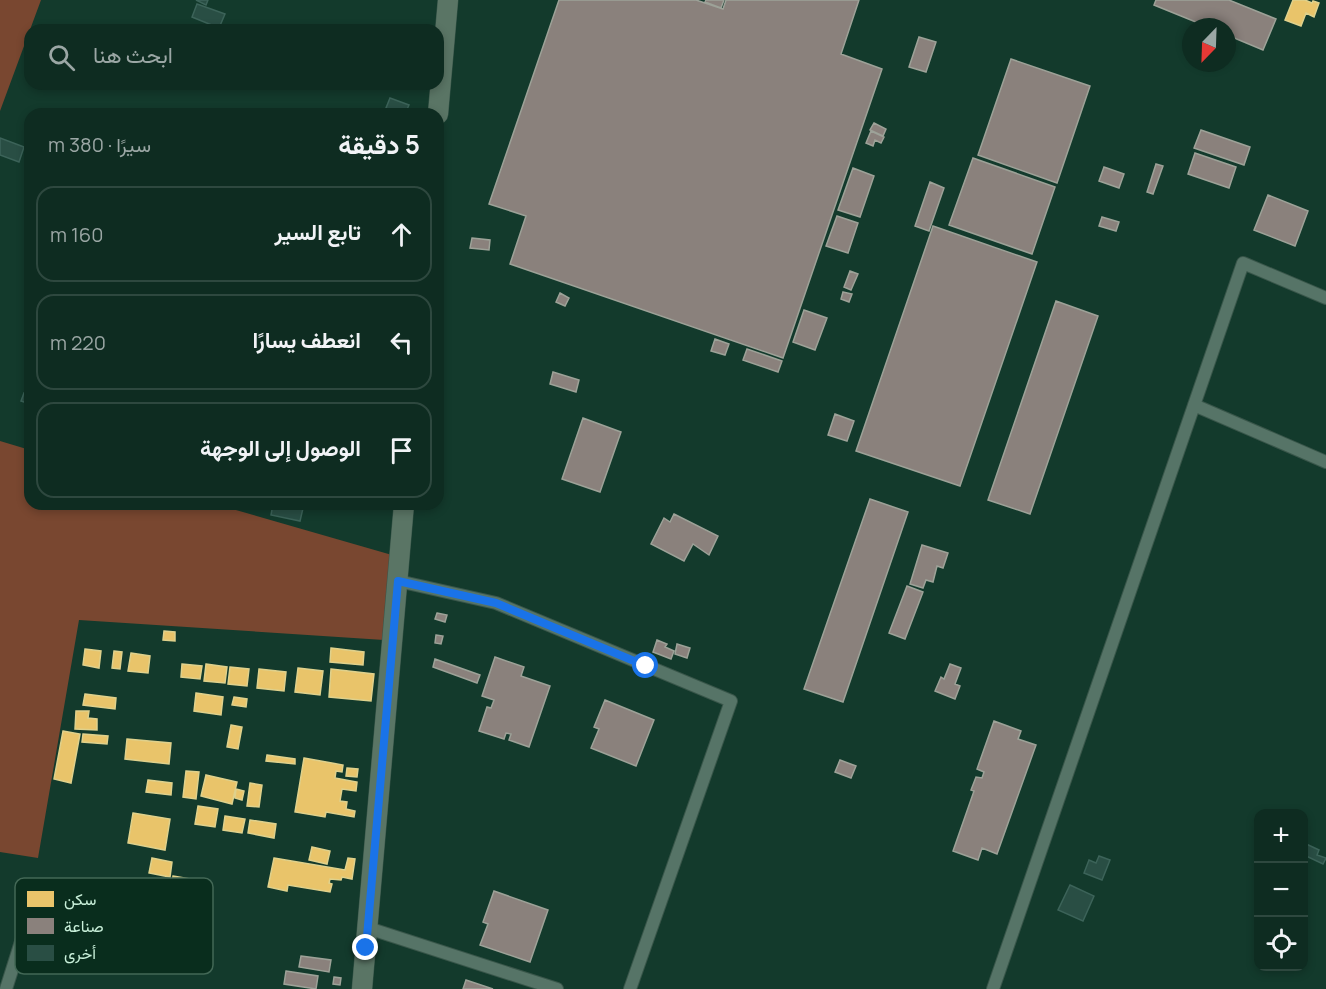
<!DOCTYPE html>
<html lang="ar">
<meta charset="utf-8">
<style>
:root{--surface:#0e2c21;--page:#1c382e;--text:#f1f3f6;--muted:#9ba7a5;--line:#2e483f}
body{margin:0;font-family:Manrope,Vazirmatn,sans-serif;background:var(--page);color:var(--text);direction:rtl}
.controls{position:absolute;right:18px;bottom:18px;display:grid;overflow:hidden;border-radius:12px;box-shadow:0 3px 9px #0003}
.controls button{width:54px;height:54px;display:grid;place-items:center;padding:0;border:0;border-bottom:2px solid var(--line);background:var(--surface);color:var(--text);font:30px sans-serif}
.compass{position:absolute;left:1182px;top:18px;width:54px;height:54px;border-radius:50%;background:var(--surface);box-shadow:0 3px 9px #0003;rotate:203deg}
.stop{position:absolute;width:18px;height:18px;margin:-14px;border:4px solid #1a73e8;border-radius:50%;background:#fff}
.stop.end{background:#1a73e8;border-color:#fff;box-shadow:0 2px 6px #0008}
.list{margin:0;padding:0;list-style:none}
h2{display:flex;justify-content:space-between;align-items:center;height:78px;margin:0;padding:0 24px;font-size:26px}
h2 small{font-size:20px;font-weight:400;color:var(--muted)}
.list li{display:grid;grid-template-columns:39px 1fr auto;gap:18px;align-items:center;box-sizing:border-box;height:96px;margin:0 12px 12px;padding:0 12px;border:2px solid var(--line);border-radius:18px}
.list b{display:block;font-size:22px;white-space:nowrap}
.list em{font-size:20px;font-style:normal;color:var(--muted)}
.icon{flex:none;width:33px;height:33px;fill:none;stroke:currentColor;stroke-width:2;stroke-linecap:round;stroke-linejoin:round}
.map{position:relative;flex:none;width:1326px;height:989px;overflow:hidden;direction:ltr}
.search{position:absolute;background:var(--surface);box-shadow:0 3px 9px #0003;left:24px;top:24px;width:420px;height:66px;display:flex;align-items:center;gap:15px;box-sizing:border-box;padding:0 21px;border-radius:18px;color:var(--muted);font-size:22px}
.panel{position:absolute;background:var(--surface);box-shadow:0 3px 9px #0003;left:24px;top:108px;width:420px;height:402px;border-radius:18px;direction:rtl}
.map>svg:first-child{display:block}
.green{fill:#794730}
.homes{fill:#e9c46a;stroke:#dfd18c;stroke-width:1.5}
.industry{fill:#8a817c;stroke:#9da298;stroke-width:1.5}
.building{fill:#294e44;stroke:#3c6359;stroke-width:1.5}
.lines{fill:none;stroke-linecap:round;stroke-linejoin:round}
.street-casing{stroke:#39564a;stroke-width:14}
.primary-casing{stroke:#39564a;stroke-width:21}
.street{stroke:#567467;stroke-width:12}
.primary{stroke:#5a7565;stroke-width:20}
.route{stroke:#1a73e8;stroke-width:8}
.key{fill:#092d1d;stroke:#436856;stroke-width:1.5}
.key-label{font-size:16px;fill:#c9f0da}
</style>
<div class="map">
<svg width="1326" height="989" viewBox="0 0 1326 989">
<rect width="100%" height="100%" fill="#133a2c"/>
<path class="green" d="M0 0H41L0 111Z
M0 441 30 450V504H215L392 555 384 640 79 620 38 858 0 852Z"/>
<path class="homes" d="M1293 0H1305L1312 3 1313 1 1319 3 1314 17 1306 13 1301 26 1285 20Z
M164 631 175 632V641L163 640Z
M331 648 364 652 363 665 330 662Z
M85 649 101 651 99 668 83 665Z
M114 651 122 652 120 669 112 668Z
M131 653 150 656 148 673 128 671Z
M182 664 202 666 200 679 181 677Z
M206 664 227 667 225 683 204 681Z
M230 667 249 669 247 686 228 684Z
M298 668 323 671 320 695 295 692Z
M259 669 286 672 284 691 257 688Z
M331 669 374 674 371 701 329 697Z
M196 693 223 697 221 715 194 711Z
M85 694 116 698 115 709 83 705Z
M234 697 247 699 246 707 232 705Z
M76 711H89L88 718 97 719V730L75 729Z
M231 725 242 727 238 749 227 747Z
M63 731 80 734 71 783 54 779Z
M83 734 108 736 107 744 82 742Z
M127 739 171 743 169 764 125 759Z
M267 755 295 759V764L266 761Z
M304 758 343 765 342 772 336 771 335 778 357 782 356 791 342 789 340 801 347 802 346 809 355 811 354 817 326 812 325 817 295 812Z
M347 768 358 769 357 777 346 776Z
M186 771 199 772 196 799 183 797Z
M206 775 237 782 232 804 201 796Z
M148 780 172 783 171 795 146 792Z
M250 783 262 785 259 807 247 806Z
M236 789 244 791 242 800 235 798Z
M198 806 218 809 215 827 195 824Z
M133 813 170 819 165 850 128 843Z
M225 816 245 819 242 833 223 830Z
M250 820 276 824 274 838 248 833Z
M312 847 330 851 327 864 309 860Z
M152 858 172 862 170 877 149 873Z
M274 858 345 870 348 858 355 859 352 879 342 877 341 880 330 879 329 883 332 884 330 892 288 885 287 891 268 887Z
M173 876 191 879 190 887 172 884Z"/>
<path class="industry" d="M559 0H696L723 9 726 0H859L841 54 882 69 783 358 510 264 526 216 489 204Z
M706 0H724L721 8 705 2Z
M1156 0H1229L1276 19 1263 50 1227 35V27H1208L1154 5Z
M919 37 936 42 926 72 909 67Z
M1011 59 1090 86 1057 183 978 155Z
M874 123 886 129 883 136 870 130Z
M1201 130 1250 147 1244 165 1194 148Z
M871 131 884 137 881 143 875 140 873 146 866 143Z
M1195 153 1236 167 1229 188 1188 174Z
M973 158 1055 187 1032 254 949 225Z
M1156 164 1163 166 1153 194 1147 192Z
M1104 167 1124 174 1119 188 1099 181Z
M853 168 874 176 860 217 838 210Z
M930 182 944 188 929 231 915 226Z
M1268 195 1308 211 1295 246 1254 230Z
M837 216 858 223 848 253 826 246Z
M1102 217 1119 222 1116 231 1099 226Z
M933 226 1037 262 960 486 856 451Z
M472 238 490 240 489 250 470 248Z
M850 271 858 274 851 290 844 287Z
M843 292 852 294 849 302 841 299Z
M560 293 569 298 565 306 556 302Z
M1056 301 1098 316 1030 514 988 500Z
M804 310 827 318 815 350 793 342Z
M715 339 729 344 725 355 711 351Z
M747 349 782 361 778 372 743 360Z
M553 372 579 380 576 392 550 384Z
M835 414 854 421 847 441 828 435Z
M583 418 621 432 600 492 562 479Z
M870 499 908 512 843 702 804 689Z
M674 514 718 536 709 555 693 544 684 561 651 544 664 518 670 522Z
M922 545 948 553 943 568 937 566 933 582 926 580 923 588 910 584Z
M907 586 923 592 905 639 889 633Z
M437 613 447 615 445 622 435 619Z
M436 635 443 636 441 644 435 643Z
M657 640 667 644 665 647 674 651 671 659 653 652Z
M677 644 690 648 687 658 675 654Z
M495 657 524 667 521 676 550 686 529 747 509 740 511 734 506 733 504 739 479 731 487 707 491 708 494 700 482 696Z
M435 659 480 675 477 683 433 667Z
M950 664 961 668 955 684 960 686 955 699 935 691 941 677 944 679Z
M605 700 654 720 636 766 591 748 599 729 594 727Z
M994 721 1021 731 1018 739 1036 745 997 854 982 848 978 860 953 851 974 791 971 790 976 777 982 778 984 772 977 769Z
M840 760 856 766 851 778 835 772Z
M494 891 548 910 530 962 480 945 488 924 483 922Z
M301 956 331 960 329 972 299 967Z
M286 971 318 976 316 989 284 984Z
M334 977 341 978 340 985 333 984Z
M466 980 493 989H463Z"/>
<path class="building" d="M196 0H208L206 5Z
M197 4 225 14 219 28 192 17Z
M390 98 409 105 405 114H393L394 112 386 108Z
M0 138 24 147 19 162 0 155Z
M24 393 30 395V404L21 401Z
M273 504H304L300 521 271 515Z
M1304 843 1319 850 1317 855 1326 858 1323 864 1304 855Z
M1099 856 1110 860 1102 880 1084 873 1089 860 1096 863Z
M1070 885 1094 896 1083 921 1058 910Z"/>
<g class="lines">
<defs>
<path id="street" d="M1194 405 1326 462
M398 581 496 603 731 701 630 989
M368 928 557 989
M6 989 30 913
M993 989 1243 263 1326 298"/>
<path id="primary" d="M438 114 448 0
M362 989 404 504"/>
</defs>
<use href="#street" class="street-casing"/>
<use href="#primary" class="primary-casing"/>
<use href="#street" class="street"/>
<use href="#primary" class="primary"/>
</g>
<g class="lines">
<path class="route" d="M366 948 398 581 496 603 646 666"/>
</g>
<rect x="15" y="878" width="198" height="96" rx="9" class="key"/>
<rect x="27" y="891" width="27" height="16" fill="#e9c46a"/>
<rect x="27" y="918" width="27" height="16" fill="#8a817c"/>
<rect x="27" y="945" width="27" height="16" fill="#294e44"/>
<g class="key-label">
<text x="64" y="905">سكن</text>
<text x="64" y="932">صناعة</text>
<text x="64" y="959">أخرى</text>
</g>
</svg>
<div class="controls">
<button>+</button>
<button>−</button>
<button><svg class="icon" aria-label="locate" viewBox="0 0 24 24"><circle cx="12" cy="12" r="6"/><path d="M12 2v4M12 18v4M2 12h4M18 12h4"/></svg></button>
</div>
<svg class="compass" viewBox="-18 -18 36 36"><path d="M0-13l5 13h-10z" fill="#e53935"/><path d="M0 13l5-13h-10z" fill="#9ba7a5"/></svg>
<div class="stop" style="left:646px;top:666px"></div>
<div class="stop end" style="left:366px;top:948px"></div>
<div class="search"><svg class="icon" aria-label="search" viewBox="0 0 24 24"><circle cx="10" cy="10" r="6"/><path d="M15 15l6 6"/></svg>ابحث هنا</div>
<section class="panel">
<h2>5 دقيقة<small>سيرًا · 380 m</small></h2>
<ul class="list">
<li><svg class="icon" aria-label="ahead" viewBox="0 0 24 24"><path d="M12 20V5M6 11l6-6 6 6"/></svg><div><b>تابع السير</b></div><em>160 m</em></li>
<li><svg class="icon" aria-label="left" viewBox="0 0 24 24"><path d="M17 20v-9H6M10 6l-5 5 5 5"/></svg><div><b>انعطف يسارًا</b></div><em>220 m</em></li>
<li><svg class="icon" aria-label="arrive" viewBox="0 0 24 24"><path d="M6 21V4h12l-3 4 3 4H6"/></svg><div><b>الوصول إلى الوجهة</b></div></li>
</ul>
</section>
</div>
